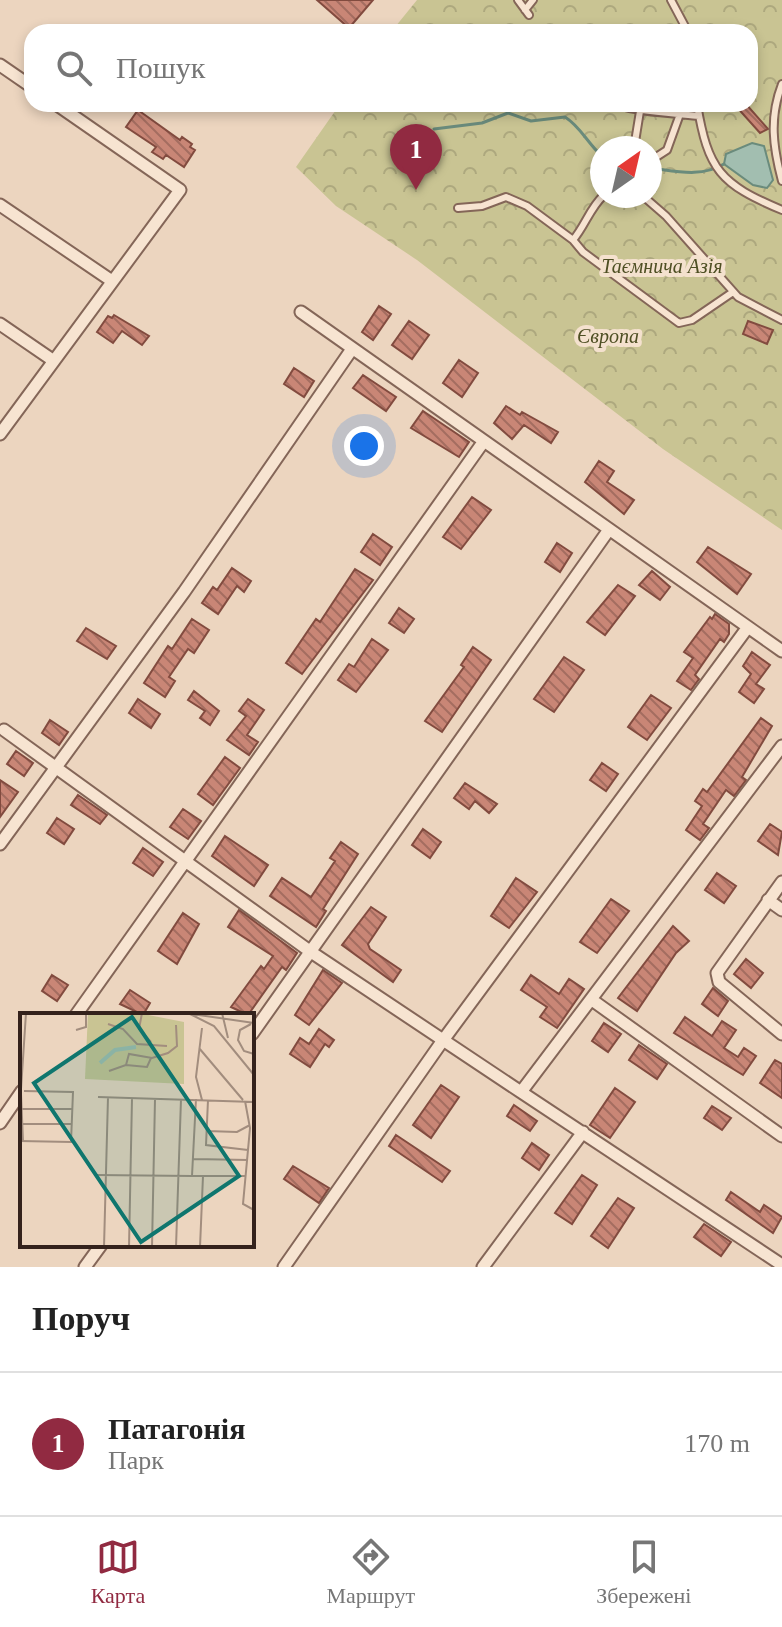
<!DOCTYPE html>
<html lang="uk">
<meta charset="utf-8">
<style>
:root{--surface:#fff;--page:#f2f2f2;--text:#222;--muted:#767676;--line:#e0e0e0;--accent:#912a41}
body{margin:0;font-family:Georgia,serif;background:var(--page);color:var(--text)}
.compass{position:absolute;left:590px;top:136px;width:72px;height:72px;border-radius:50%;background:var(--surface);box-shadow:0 4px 12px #0003;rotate:34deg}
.you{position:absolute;left:364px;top:446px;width:28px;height:28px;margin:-20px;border:6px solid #fff;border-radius:50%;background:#1a73e8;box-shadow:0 0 0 12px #1a73e833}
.badge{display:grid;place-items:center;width:52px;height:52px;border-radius:50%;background:var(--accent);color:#fff;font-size:26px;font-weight:700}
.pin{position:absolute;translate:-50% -66px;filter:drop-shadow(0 2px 4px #0008)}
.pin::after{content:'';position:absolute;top:42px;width:28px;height:24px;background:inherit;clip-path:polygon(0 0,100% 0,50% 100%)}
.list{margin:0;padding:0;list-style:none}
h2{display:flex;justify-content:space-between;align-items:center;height:104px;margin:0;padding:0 32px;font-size:34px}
h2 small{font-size:26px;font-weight:400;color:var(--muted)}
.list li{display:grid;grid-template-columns:52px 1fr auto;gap:24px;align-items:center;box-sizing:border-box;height:144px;padding:0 32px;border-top:2px solid var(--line)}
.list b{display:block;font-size:30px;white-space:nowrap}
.list p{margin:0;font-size:26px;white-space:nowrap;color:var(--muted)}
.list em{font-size:26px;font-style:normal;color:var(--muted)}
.icon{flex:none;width:44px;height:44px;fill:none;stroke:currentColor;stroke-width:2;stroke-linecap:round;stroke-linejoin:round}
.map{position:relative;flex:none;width:782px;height:1267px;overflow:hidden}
.search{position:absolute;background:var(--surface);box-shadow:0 4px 12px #0003;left:24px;right:24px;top:24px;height:88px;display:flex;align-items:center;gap:20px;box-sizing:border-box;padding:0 28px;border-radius:24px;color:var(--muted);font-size:30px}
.sheet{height:248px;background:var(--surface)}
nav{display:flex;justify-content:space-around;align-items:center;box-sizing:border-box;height:112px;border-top:2px solid var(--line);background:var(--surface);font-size:22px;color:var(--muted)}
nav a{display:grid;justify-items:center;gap:4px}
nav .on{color:var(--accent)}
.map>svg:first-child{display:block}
.park{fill:url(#park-crowns);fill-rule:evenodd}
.water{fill:#a2beb0;stroke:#6a8b7c;stroke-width:2}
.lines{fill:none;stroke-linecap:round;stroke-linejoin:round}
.stream{stroke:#6a8b7c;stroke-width:3}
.building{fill:url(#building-back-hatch);stroke:#824b3f;stroke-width:2}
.service-casing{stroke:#846658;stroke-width:10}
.minor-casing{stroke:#846658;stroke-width:15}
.service{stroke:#f7e4d1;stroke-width:6}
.minor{stroke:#f7e4d1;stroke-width:11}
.labels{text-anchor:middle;stroke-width:8;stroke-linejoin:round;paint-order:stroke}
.park-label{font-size:20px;font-style:italic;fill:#4e4f23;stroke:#f4e1ce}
.inset-river{fill:none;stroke:#a2beb0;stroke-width:4}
.inset-road{fill:none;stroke:#a28d7e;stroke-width:2}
.view{fill:#0f766e;fill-opacity:0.15;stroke:#0f766e;stroke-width:4}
.inset-edge{fill:none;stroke:#34221c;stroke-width:4}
</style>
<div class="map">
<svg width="782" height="1267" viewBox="0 0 782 1267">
<defs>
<pattern id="park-crowns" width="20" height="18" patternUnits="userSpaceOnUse" patternTransform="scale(2)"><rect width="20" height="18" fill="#c9c493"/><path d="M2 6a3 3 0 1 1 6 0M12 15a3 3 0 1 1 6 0" fill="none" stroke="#ada87e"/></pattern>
<pattern id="building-back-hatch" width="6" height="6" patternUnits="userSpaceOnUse" patternTransform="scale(2)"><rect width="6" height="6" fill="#c98676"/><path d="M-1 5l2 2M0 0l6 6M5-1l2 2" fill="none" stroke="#a46d60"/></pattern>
</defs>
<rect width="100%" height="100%" fill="#ecd5bf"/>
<path class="park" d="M417 0H782V530L663 449 417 260 336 206 296 167 340 104H750V32H391ZM602 148H650V196H602Z"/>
<path class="water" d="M752 143 764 146 773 180 767 188 753 185 724 164 726 154Z"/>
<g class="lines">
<path class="stream" d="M434 129 482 123 508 113 531 121 565 117C581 127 588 144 602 156
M650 168C676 171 700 178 724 164"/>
</g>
<path class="building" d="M317 0H373L349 28Z
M734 104H746L768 129 760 133Z
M138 110 180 140 182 137 192 144 190 147 195 150 184 167 166 155 163 159 152 152 156 147 126 127Z
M379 306 391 314 373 340 362 332Z
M114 315 149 336 142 345 122 331 113 343 97 332 108 316 112 318Z
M409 321 429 335 412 359 392 345Z
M748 321 773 330 767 344 743 334Z
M459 360 478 373 462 397 443 383Z
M294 368 314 381 304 397 284 384Z
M363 375 396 397 386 411 353 388Z
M506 406 520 415 522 412 558 432 551 443 524 425 512 439 494 423Z
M423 411 469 442 459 457 411 428Z
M599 461 614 471 607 482 634 500 624 514 585 482Z
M472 497 491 510 461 549 443 537Z
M373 534 392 547 380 565 361 552Z
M557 543 572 553 560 572 545 562Z
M708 547 751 574 737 594 697 562Z
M232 568 251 581 244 592 237 586 218 614 202 603 213 587 217 590Z
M355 569 373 580 302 674 286 663 316 619 320 622Z
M652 571 670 587 660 600 639 585Z
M618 585 635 596 605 635 587 622Z
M399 608 414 619 404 633 389 623Z
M715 614 729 624V634L724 642 720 639 695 675 699 679 691 690 677 681 693 658 684 652 710 617 712 619Z
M192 619 209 630 194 653 188 649 169 677 175 681 165 697 144 683 168 646 172 649Z
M86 628 116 646 107 659 77 641Z
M372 639 388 650 356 692 338 680 349 664 354 667Z
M473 647 491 660 442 732 425 721 464 667 461 665Z
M752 652 770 665 756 684 764 689 754 703 739 692 751 674 743 666Z
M564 657 584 670 554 712 534 699Z
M194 691 219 711 210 725 200 718 205 711 188 700Z
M651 695 671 708 647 740 628 727Z
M138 699 160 714 151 728 129 713Z
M248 699 264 710 247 735 258 742 249 755 227 740 246 716 239 711Z
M761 718 772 726 742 777 746 780 734 796 726 790 703 824 709 828 700 840 686 830 702 806 695 801 703 789 707 792Z
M50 720 68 732 59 745 42 733Z
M16 751 33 763 24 776 7 764Z
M225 757 240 768 213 805 198 794Z
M602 763 618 774 606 791 590 780Z
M0 780 18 792 0 817Z
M465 783 497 804 489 813 475 801 469 809 454 798Z
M78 795 107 815 100 824 71 805Z
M183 809 201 821 188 839 170 827Z
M57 818 74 829 64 844 47 833Z
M770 824 782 832 778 855 758 841Z
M423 829 441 842 430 858 412 845Z
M225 836 268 865 254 886 212 856Z
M341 842 358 854 323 909 326 911 316 927 270 896 282 878 311 897 335 861 330 858Z
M143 848 163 862 153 876 133 863Z
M717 873 736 886 724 903 705 890Z
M516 878 537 892 509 928 491 916Z
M611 899 629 911 597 953 580 942Z
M371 907 386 917 368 944 370 949 401 970 393 982 342 945Z
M239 910 297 953 286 970 282 967 248 1015 231 1007 261 966 264 969 273 956 228 927Z
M183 913 199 924 177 964 158 951Z
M673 926 689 941 676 953 637 1011 618 998Z
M746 959 763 973 751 988 734 974Z
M323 970 342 983 309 1025 295 1015Z
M52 975 68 985 57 1001 42 991Z
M531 975 559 994 569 979 584 989 557 1028 540 1017 547 1007 521 990Z
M713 988 728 1001 718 1016 702 1004Z
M130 990 150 1003 143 1015 120 1004Z
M685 1017 712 1036 722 1021 736 1030 724 1048 738 1057 744 1048 756 1056 743 1075 674 1033Z
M604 1023 621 1034 608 1052 592 1041Z
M319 1029 334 1040 329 1047 325 1044 310 1067 290 1054 300 1038 309 1044Z
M639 1045 667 1064 657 1079 629 1060Z
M775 1060 782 1064V1098L760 1083Z
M441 1085 459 1097 431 1138 413 1125Z
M615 1088 635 1102 610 1138 590 1125Z
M514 1105 537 1121 530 1131 507 1116Z
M712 1106 731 1118 722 1130 704 1118Z
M396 1135 450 1171 442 1182 389 1146Z
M532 1143 549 1155 539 1170 522 1158Z
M293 1166 329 1188 319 1203 284 1179Z
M582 1175 597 1185 572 1224 555 1213Z
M731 1192 760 1212 764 1205 782 1217 773 1233 726 1200Z
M618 1198 634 1208 608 1248 591 1236Z
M704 1224 731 1242 721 1256 694 1237Z"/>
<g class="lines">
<defs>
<path id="service" d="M518 0 529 15
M671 0 688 32
M525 10 533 0
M782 84C769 118 773 147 782 181
M616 104C628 111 682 114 699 116
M697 104C708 170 720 184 782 210
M634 148 641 105
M650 161 667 150 680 114
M643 196 666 216 738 297 782 320
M458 208 482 206 506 197 527 206 573 240C585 226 590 208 603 196
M573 240 583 252 679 323 692 320 733 292"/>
<path id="minor" d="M0 65 32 87
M0 205 112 281
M301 312 782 651
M0 324 54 361
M0 434 180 190 56 104
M4 730 311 952 521 1092 782 746
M0 844 184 592 352 349
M782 882 717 973 719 982 782 1034
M768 900 782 910
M592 1000 782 1136
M76 1015 484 441
M252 1034 608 531
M521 1092 782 1265
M0 1123 22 1091
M85 1267 101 1245
M284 1267 441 1043 748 627
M483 1267 583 1132"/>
</defs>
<use href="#service" class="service-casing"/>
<use href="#minor" class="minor-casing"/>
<use href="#service" class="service"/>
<use href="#minor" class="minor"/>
</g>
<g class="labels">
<g class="park-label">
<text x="662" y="273">Таємнича Азія</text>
<text x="608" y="343">Європа</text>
</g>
</g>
<g transform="translate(20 1013)">
<rect width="234" height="234" fill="#ecd5bf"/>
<path d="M68 0H118L164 9V71L65 66Z" fill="#c9c493"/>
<path class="inset-river" d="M80 50 95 37 116 34"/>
<path class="inset-road" d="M122 0 119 16 131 29M165 0 234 10M202 0 208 25M170 1 194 13 234 62M88 11 103 16 117 31 147 33M231 11 220 17 218 27 224 38 234 41M56 17 66 14V0M179 35 223 87M106 52 127 54 131 45M89 58 106 52 109 41 132 45 148 40 157 33 156 12M1 76 6 0M1 81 3 128M78 84 234 89M182 87 176 64 182 15M188 87 186 132 228 137M225 88 230 115 223 191 234 197M2 96H52M2 111H52M187 118 217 119 230 112M0 128 51 129 53 79 4 78M173 146 228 147M76 162 172 163 176 86M172 163H226M84 234 88 84M109 234 112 85M132 234 135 86M156 234 161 86M180 234 183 163"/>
<path class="view" d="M112 4 219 163 121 229 14 70Z"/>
<rect width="234" height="234" class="inset-edge"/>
</g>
</svg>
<svg class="compass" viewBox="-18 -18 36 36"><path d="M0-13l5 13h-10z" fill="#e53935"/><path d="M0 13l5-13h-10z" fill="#767676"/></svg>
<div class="you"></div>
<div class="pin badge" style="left:416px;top:190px">1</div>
<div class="search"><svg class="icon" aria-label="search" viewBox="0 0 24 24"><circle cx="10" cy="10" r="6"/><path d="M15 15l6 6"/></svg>Пошук</div>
</div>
<section class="sheet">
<h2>Поруч<small></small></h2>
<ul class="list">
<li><span class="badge">1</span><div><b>Патагонія</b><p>Парк</p></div><em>170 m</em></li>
</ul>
</section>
<nav>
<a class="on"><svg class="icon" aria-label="map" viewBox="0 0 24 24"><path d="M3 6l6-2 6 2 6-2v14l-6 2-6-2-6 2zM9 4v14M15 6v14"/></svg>Карта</a>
<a><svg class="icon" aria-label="directions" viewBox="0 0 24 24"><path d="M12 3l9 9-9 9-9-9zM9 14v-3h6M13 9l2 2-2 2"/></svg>Маршрут</a>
<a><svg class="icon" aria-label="saved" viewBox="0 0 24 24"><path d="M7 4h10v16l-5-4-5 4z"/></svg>Збережені</a>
</nav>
